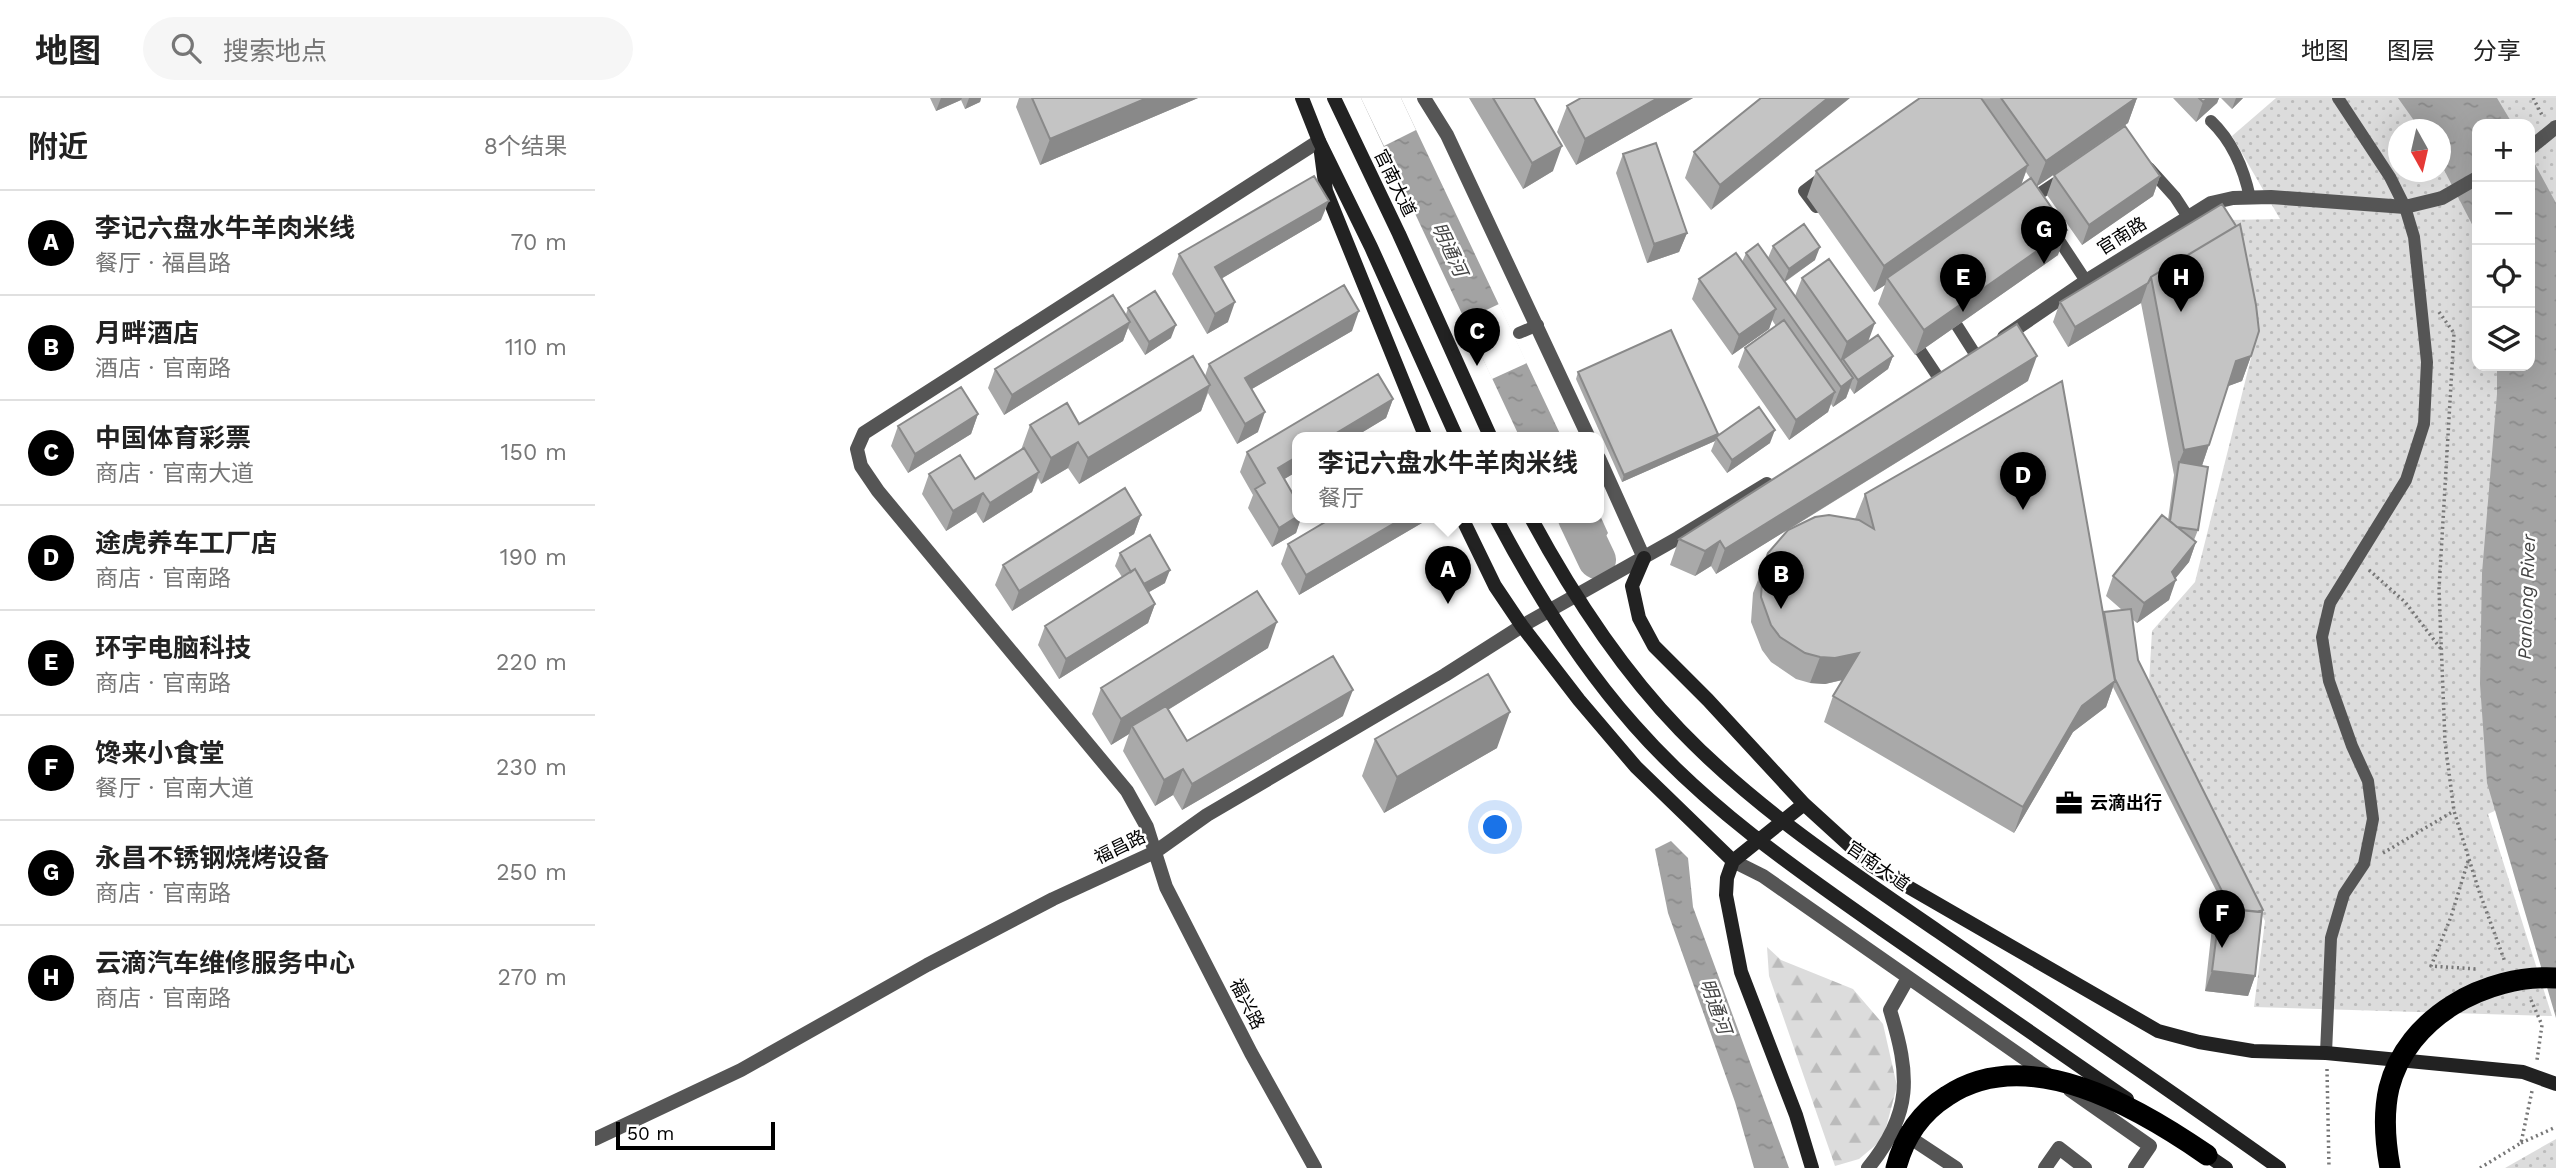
<!DOCTYPE html>
<html lang="zh">
<meta charset="utf-8">
<style>
:root{--surface:#fff;--page:#f6f6f6;--text:#222;--muted:#767676;--line:#e0e0e0;--accent:#000}
body{margin:0;font-family:"Work Sans","Noto Sans SC",sans-serif;background:var(--page);color:var(--text)}
.controls{position:absolute;right:21px;top:21px;display:grid;overflow:hidden;border-radius:14px;box-shadow:0 7px 28px #0002}
.controls button{width:63px;height:63px;display:grid;place-items:center;padding:0;border:0;border-bottom:2px solid var(--line);background:var(--surface);color:var(--text);font:35px sans-serif}
.compass{position:absolute;left:1793px;top:21px;width:63px;height:63px;border-radius:50%;background:var(--surface);box-shadow:0 7px 28px #0002;rotate:172deg}
.scale{position:absolute;left:21px;bottom:18px;width:159px;box-sizing:border-box;padding-left:7px;border:4px solid #000;border-top:0;font-size:19px;line-height:24px;white-space:nowrap;color:#000;-webkit-text-stroke:5px #fff;paint-order:stroke}
.you{position:absolute;left:901px;top:730px;width:24px;height:24px;margin:-18px;border:5px solid #fff;border-radius:50%;background:#1a73e8;box-shadow:0 0 0 10px #1a73e833}
.badge{display:grid;place-items:center;width:46px;height:46px;border-radius:50%;background:var(--accent);color:#fff;font-size:23px;font-weight:700}
.pin{position:absolute;translate:-50% -58px;filter:drop-shadow(0 2px 4px #0008)}
.pin::after{content:'';position:absolute;top:37px;width:24px;height:21px;background:inherit;clip-path:polygon(0 0,100% 0,50% 100%)}
.popup{position:absolute;left:697px;top:334px;width:312px;height:91px;box-sizing:border-box;display:grid;place-content:center;border-radius:14px;background:var(--surface);filter:drop-shadow(0 2px 5px #0005);font-size:23px;white-space:nowrap;color:var(--muted)}
.popup b{font-size:26px;color:var(--text)}
.popup::after{content:'';position:absolute;left:50%;top:100%;margin-left:-14px;border:14px solid transparent;border-top-color:var(--surface)}
.list{margin:0;padding:0;list-style:none}
h2{display:flex;justify-content:space-between;align-items:center;height:91px;margin:0;padding:0 28px;font-size:30px}
h2 small{font-size:23px;font-weight:400;color:var(--muted)}
.list li{display:grid;grid-template-columns:46px 1fr auto;gap:21px;align-items:center;box-sizing:border-box;height:105px;padding:0 28px;border-top:2px solid var(--line)}
.list b{display:block;font-size:26px;white-space:nowrap}
.list p{margin:0;font-size:23px;white-space:nowrap;color:var(--muted)}
.list em{font-size:23px;font-style:normal;color:var(--muted)}
.icon{flex:none;width:38px;height:38px;fill:none;stroke:currentColor;stroke-width:2;stroke-linecap:round;stroke-linejoin:round}
.map{position:relative;flex:none;width:1961px;height:1070px;overflow:hidden}
header{display:flex;align-items:center;gap:42px;box-sizing:border-box;height:98px;padding:0 35px;background:var(--surface);border-bottom:2px solid var(--line)}
header strong{font-size:33px}
nav{display:flex;gap:38px;margin-inline-start:auto;font-size:24px}
.search{width:490px;height:63px;background:var(--page);display:flex;align-items:center;gap:18px;box-sizing:border-box;padding:0 24px;border-radius:38px;color:var(--muted);font-size:26px}
main{display:flex}
aside{flex:1;background:var(--surface)}
.map>svg:first-child{display:block}
.green{fill:url(#green-dots);fill-rule:evenodd}
.forest{fill:url(#forest-firs)}
.water{fill:url(#water-ripples)}
.pier{fill:#fff}
.lines{fill:none;stroke-linecap:round;stroke-linejoin:round}
.river{stroke:#a3a3a3;stroke-width:38}
.path{stroke:#777;stroke-width:3.5;stroke-dasharray:2 3.5;stroke-linecap:butt}
.lane{stroke:#555;stroke-width:12}
.street{stroke:#555;stroke-width:14}
.secondary{stroke:#222;stroke-width:14}
.highway{stroke:#000;stroke-width:21}
.wall{fill:#a9a9a9;fill-rule:evenodd}
.shaded-wall{fill:#898989}
.building{fill:#c4c4c4;stroke:#898989;stroke-width:2}
.labels{text-anchor:middle;stroke-width:5;stroke-linejoin:round;paint-order:stroke}
.street-label{font-size:18px;fill:#000;stroke:#fff}
.poi-label{font-size:18px;font-weight:bold;fill:#000;stroke:#fff;text-anchor:start}
.water-label{font-size:19px;font-style:italic;fill:#444;stroke:#fff}
</style>
<header>
<strong>地图</strong>
<div class="search"><svg class="icon" aria-label="search" viewBox="0 0 24 24"><circle cx="10" cy="10" r="6"/><path d="M15 15l6 6"/></svg>搜索地点</div>
<nav><a>地图</a><a>图层</a><a>分享</a></nav>
</header>
<main>
<aside>
<h2>附近<small>8个结果</small></h2>
<ul class="list">
<li><span class="badge">A</span><div><b>李记六盘水牛羊肉米线</b><p>餐厅 · 福昌路</p></div><em>70 m</em></li>
<li><span class="badge">B</span><div><b>月畔酒店</b><p>酒店 · 官南路</p></div><em>110 m</em></li>
<li><span class="badge">C</span><div><b>中国体育彩票</b><p>商店 · 官南大道</p></div><em>150 m</em></li>
<li><span class="badge">D</span><div><b>途虎养车工厂店</b><p>商店 · 官南路</p></div><em>190 m</em></li>
<li><span class="badge">E</span><div><b>环宇电脑科技</b><p>商店 · 官南路</p></div><em>220 m</em></li>
<li><span class="badge">F</span><div><b>馋来小食堂</b><p>餐厅 · 官南大道</p></div><em>230 m</em></li>
<li><span class="badge">G</span><div><b>永昌不锈钢烧烤设备</b><p>商店 · 官南路</p></div><em>250 m</em></li>
<li><span class="badge">H</span><div><b>云滴汽车维修服务中心</b><p>商店 · 官南路</p></div><em>270 m</em></li>
</ul>
</aside>
<div class="map">
<svg width="1961" height="1070" viewBox="0 0 1961 1070">
<defs>
<pattern id="green-dots" width="8" height="8" patternUnits="userSpaceOnUse" patternTransform="scale(1.75)"><rect width="8" height="8" fill="#dcdcdc"/><path d="M2 2h.1M6 6h.1" fill="none" stroke="#bbb" stroke-width="1.8" stroke-linecap="round"/></pattern>
<pattern id="forest-firs" width="22" height="20" patternUnits="userSpaceOnUse" patternTransform="scale(1.75)"><rect width="22" height="20" fill="#dcdcdc"/><path d="M5 1l3.5 6h-7zM16 11l3.5 6h-7z" fill="#bbb"/></pattern>
<pattern id="water-ripples" width="26" height="14" patternUnits="userSpaceOnUse" patternTransform="scale(1.75)"><rect width="26" height="14" fill="#a3a3a3"/><path d="M2 4q2-2 4 0t4 0M15 11q2-2 4 0t4 0" fill="none" stroke="#8b8b8b"/></pattern>
</defs>
<rect width="100%" height="100%" fill="#fff"/>
<path class="green" d="M1681 0H1961V685L1893 716 1957 918 1659 909 1670 823 1554 585 1557 533 1600 484 1659 248 1651 184 1632 122 1685 121 1637 38ZM1882 26H1935V268H1882ZM1804 32H1846V74H1804Z
M1961 1041V1070H1910Z"/>
<path class="forest" d="M1172 849 1186 862 1258 891 1288 926 1302 988 1288 1041 1264 1061 1240 1068 1174 878Z"/>
<path class="water" d="M766 0H806L967 340H925Z
M1803 0H1902L1917 25 1882 26V136L1846 66V32L1825 31Z
M1935 57 1961 105V920L1892 685 1885 586 1887 475 1902 296V268H1935Z
M1004 415 1013 435C1004 449 996 456 979 453L963 420H1004Z
M1076 743 1093 760 1098 809 1194 1070H1159L1140 1004 1073 815 1060 751Z"/>
<path class="pier" d="M766 0H806L821 32 789 48Z
M904 206 932 265 897 281 870 222Z"/>
<g class="lines">
<path class="river" d="M982 420 1002 462"/>
<path class="path" d="M1938 0 1947 17
M1844 214 1859 235 1844 491 1850 644 1859 713 1884 793 1910 864
M1774 472 1810 504 1846 551
M1788 755 1859 713
M1873 763 1856 819 1836 868 1881 871
M1936 902 1947 927 1942 962
M1732 971 1734 1070
M1926 1045 1961 1029
M1885 1070 1926 1045 1937 993"/>
<path class="lane" d="M1616 23C1638 44 1649 71 1655 100
M1554 70 1580 99 1593 119
M1433 103 1468 80
M1221 109 1209 93 1229 78
M1458 133 1491 183
M1354 215 1380 256
M924 235 943 227
M1317 240 1343 279
M1731 955 1736 840 1749 796 1769 766 1778 721 1773 683 1757 648 1734 583 1727 539 1735 505 1811 382 1829 326 1832 264 1819 139 1810 109 1795 79 1743 0"/>
<path class="street" d="M829 0 852 37 994 340
M1935 50 1961 29
M1409 239 1491 183 1616 105 1638 100 1676 99 1810 109 1847 100 1882 80
M1004 360 1049 460
M1138 763 1168 778 1456 979
M1475 992 1555 1048 1540 1070
M1308 1035 1361 1070
M0 1041 146 972 332 867 458 801 560 754 612 717 850 577 927 528 1083 440 1172 386
M720 1070 656 955 571 789 552 729 532 693 283 393 266 368 262 351 269 335 724 43
M1273 1070C1318 1015 1315 977 1295 912L1313 880
M1450 1070 1464 1050 1490 1070"/>
<path class="secondary" d="M707 0 724 43 776 149 862 340
M739 0 804 136 896 340
M726 55 731 93 831 340
M867 420 900 488 927 528 984 602 1041 669 1138 763
M901 420C940 494 984 565 1039 627 1111 709 1199 770 1288 832 1369 889 1451 944 1532 1001
M936 420C977 496 1025 570 1085 632 1161 711 1254 772 1344 834 1457 912 1572 990 1684 1070
M1049 460 1037 488 1044 520 1059 548 1113 602 1209 706 1277 768 1563 933 1604 944 1658 953 1731 955 1928 974 1961 986
M1209 706 1138 763 1132 780 1131 797 1146 874 1201 1017 1217 1070
M1606 1053 1631 1070"/>
<path class="highway" d="M1301 1070C1309 1039 1325 1015 1352 998 1433 944 1544 1010 1612 1057
M1795 1070C1790 1043 1788 1016 1794 990 1812 919 1891 876 1961 880"/>
</g>
<path class="wall" d="M335 0H386L385 4 370 11 366 2 341 13Z
M424 0H603L445 67 421 9Z
M874 0H939L958 73 928 91Z
M986 0H1098L981 67 962 34 972 8Z
M1166 0 1116 112 1090 80 1099 54Z
M1325 0H1542L1533 25 1442 88 1463 157 1320 257 1283 206 1290 187 1279 194 1212 99 1221 73ZM1431 74 1435 80 1426 87Z
M1578 0H1624L1622 5 1601 24Z
M1626 0H1648L1637 11Z
M1028 56 1092 135 1084 154 1052 165 1021 75Z
M1459 77 1565 78 1558 98 1487 147 1452 97Z
M1627 106 1656 258 1647 283 1633 288 1607 368 1603 432 1599 442 1601 444 1594 464 1580 480 1574 502 1542 525 1537 521 1543 562 1668 812 1660 878 1653 898 1610 893 1617 829 1625 810H1630L1518 589 1511 609 1478 634 1419 735 1229 624 1238 598 1248 582 1230 586 1215 585 1201 581 1176 564 1167 552 1156 524 1158 495 1168 469 1192 432 1121 476 1116 468 1100 478 1075 467 1084 441 1433 283 1193 432 1260 421 1270 396 1508 515 1527 512 1511 498 1518 478 1573 422 1579 377 1546 205 1473 249 1458 224 1465 204Z
M726 122 626 181 633 224 612 236 577 176 584 156Z
M1178 148 1220 162 1190 184 1200 198 1207 180 1273 243 1298 258 1293 271 1259 296 1255 290 1251 300 1238 309 1236 306 1233 314 1194 342 1143 269 1150 250 1181 228 1177 222 1174 231 1137 257 1097 201 1104 181 1147 164 1151 155 1173 160Z
M533 210 576 240 550 257 533 230 528 243 409 317 393 290 400 271 531 216Z
M757 233 657 291 663 334 642 346 613 295 606 313 484 386 473 370 446 386 443 380 437 394 388 425 381 414 351 433 327 396 334 376 380 381 426 352 435 327 484 326 610 278 614 266Z
M983 274 1123 336 1122 339 1175 345 1132 375 1116 353 1120 343 1027 384 981 281Z
M798 301 791 320 689 381 703 420H706L701 435 677 449 653 410 658 397 645 374 652 354Z
M383 316 376 336 313 375 296 348 303 328Z
M546 417 539 436 417 513 400 487 408 467Z
M832 422 704 497 686 466 693 446Z
M525 455 570 485 554 494 560 506 553 525 464 581 443 547 450 528 527 479 520 468Z
M673 550 573 612 592 643 748 618 587 712 578 697 560 708 528 653 534 636 516 647 497 616 506 590Z
M780 641 902 650 789 715 767 678Z"/>
<path class="shaded-wall" d="M346 0H367L366 2 341 13Z
M374 0H386L385 4 370 11Z
M552 0H603L445 67 455 41Z
M1063 0H1098L981 67 990 41Z
M1233 0H1255L1116 112 1125 87Z
M1542 0 1533 25 1441 89 1451 63Z
M1613 0H1624L1622 5 1601 24 1608 4Z
M1641 0H1648L1637 11Z
M967 48 958 73 928 91 937 65Z
M1433 67 1424 93 1292 180 1290 187 1279 194 1289 168Z
M1565 78 1558 98 1487 147 1494 127Z
M734 103 726 122 612 189 620 169Z
M1472 132 1463 157 1320 257 1329 232Z
M1092 135 1084 154 1052 165 1059 146Z
M1225 149 1220 162 1189 184 1194 171Z
M1553 185 1546 205 1473 249 1480 229Z
M640 204 633 224 612 236 620 216Z
M1181 211 1174 231 1137 257 1144 237Z
M764 213 757 233 643 299 650 280Z
M535 224 528 243 409 317 417 297Z
M1280 225 1273 244 1245 264 1252 244Z
M581 227 576 240 550 257 554 244Z
M1298 258 1293 271 1259 296 1263 282Z
M1442 258 1433 283 1121 476 1130 451Z
M1656 258 1647 283 1631 289 1641 263Z
M1258 280 1251 300 1238 309 1246 289Z
M615 287 606 313 484 386 493 360Z
M1240 294 1233 314 1194 342 1201 322Z
M798 301 791 320 758 340H733Z
M670 314 663 334 642 346 650 326Z
M383 316 376 336 313 375 320 356Z
M1180 332 1175 345 1132 375 1137 362Z
M1123 336 1120 343 1027 384 1029 377Z
M483 344 473 370 446 386 456 360Z
M1614 347 1605 373 1584 364 1589 352Z
M703 358V373L676 389 683 370Z
M444 374 437 394 388 425 395 405Z
M388 395 381 414 351 433 358 413Z
M546 417 539 436 417 513 424 493Z
M703 418V420H706L701 435 677 449 684 430Z
M808 420H832V422L704 497 711 477Z
M1125 443 1116 468 1100 478 1110 453Z
M1601 444 1594 464 1575 487 1581 482 1574 502 1542 525 1549 505 1577 474Z
M575 472 570 485 540 502 545 489Z
M560 506 553 525 464 581 471 561Z
M682 524 673 550 540 632 537 628 534 636 516 647 526 621Z
M1264 555 1255 580 1230 586 1215 585 1225 559Z
M1520 583 1511 609 1478 634 1419 735 1428 709 1487 608Z
M758 592 748 618 587 712 597 686Z
M915 614 902 650 789 715 802 679Z
M588 671 578 697 560 708 569 682Z
M1617 873 1660 878 1653 898 1610 893Z"/>
<path class="building" d="M437 0H552L455 41Z
M898 0H939L967 48 937 65Z
M986 0H1063L990 41 972 8Z
M1166 0H1233L1125 87 1099 54Z
M1325 0H1386L1433 67 1289 168 1221 73Z
M1406 0H1541L1451 63Z
M1604 0H1613L1608 4Z
M1530 28 1565 78 1494 127 1459 77Z
M1061 45 1092 135 1059 146 1028 56Z
M719 78 734 103 620 169 640 204 620 216 584 156Z
M1436 80 1472 132 1329 232 1292 180Z
M1627 106 1641 128 1556 179 1553 185 1480 229 1465 204Z
M1209 126 1225 149 1194 171 1178 148Z
M1645 126 1661 207 1664 233 1656 258 1641 263 1614 347 1589 352 1556 179Z
M1163 146 1258 280 1246 289 1151 155Z
M1141 155 1181 211 1144 237 1104 181Z
M1234 161 1280 225 1252 244 1207 180Z
M749 187 764 213 650 280 670 314 650 326 614 266Z
M560 193 581 227 554 244 533 210Z
M518 197 535 224 417 297 400 271Z
M1189 222 1240 294 1201 322 1150 250Z
M1422 226 1442 258 1130 451 1125 443 1110 453 1084 441Z
M1076 232 1123 336 1029 377 983 274Z
M1283 237 1298 258 1263 282 1248 261Z
M598 258 615 287 493 360 483 344 456 360 435 327 472 305 484 326Z
M783 276 798 301 733 340H703V358L683 370 703 405V418L684 430 660 391 670 385 652 354Z
M1467 283 1520 583 1487 608 1428 709 1238 598 1264 555 1240 560 1225 559 1210 555 1185 539 1176 527 1166 499 1168 469 1173 455 1193 432 1220 419 1234 417 1264 422 1279 431 1270 396Z
M366 289 383 316 320 356 303 328Z
M1164 309 1180 332 1137 362 1121 339Z
M429 350 444 374 395 405 388 395 358 413 334 376 365 357 380 381Z
M1584 364 1613 369 1603 432 1582 429 1575 423Z
M530 390 546 417 424 493 408 467Z
M1567 417 1601 444 1577 474 1581 482 1549 505 1518 478Z
M737 420H808L711 477 693 446Z
M555 437 575 472 549 486 540 471 536 474 525 455Z
M540 471 560 506 471 561 450 528Z
M662 493 682 524 526 621 506 590Z
M1536 511 1543 562 1668 812 1663 814 1636 811 1520 581 1509 514Z
M738 558 758 592 597 686 588 671 569 682 537 628 571 608 592 643Z
M893 576 915 614 802 679 780 641Z
M1625 810 1667 814 1660 878 1617 873Z"/>
<defs>
<symbol id="office-bare" viewBox="-9 -9 18 18"><path d="M-6-3h4V-5.5h4V-3h4V5H-6ZM-1-4.5V-3h2v-1.5ZM-6 0V1H6V0Z" fill="#000" stroke="#fff" stroke-width="2.5" paint-order="stroke"/></symbol>
</defs>
<g fill-rule="evenodd">
<use href="#office-bare" x="1455" y="686" width="38" height="38"/>
</g>
<g class="labels">
<g class="street-label">
<text transform="translate(800 85) rotate(64)" y="6">官南大道</text>
<text transform="translate(1527 138) rotate(-32)" y="6">官南路</text>
<text transform="translate(525 749) rotate(-26)" y="6">福昌路</text>
<text transform="translate(1283 768) rotate(35)" y="6">官南大道</text>
<text transform="translate(652 906) rotate(63)" y="6">福兴路</text>
</g>
<g class="poi-label">
<text x="1495" y="711">云滴出行</text>
</g>
<g class="water-label">
<text transform="translate(855 151) rotate(65)" y="7">明通河</text>
<text transform="translate(1931 499) rotate(-88)" y="7">Panlong River</text>
<text transform="translate(1121 908) rotate(70)" y="7">明通河</text>
</g>
</g>
</svg>
<div class="controls">
<button>+</button>
<button>−</button>
<button><svg class="icon" aria-label="locate" viewBox="0 0 24 24"><circle cx="12" cy="12" r="6"/><path d="M12 2v4M12 18v4M2 12h4M18 12h4"/></svg></button>
<button><svg class="icon" aria-label="layers" viewBox="0 0 24 24"><path d="M12 4l9 5-9 5-9-5zM3 14l9 5 9-5"/></svg></button>
</div>
<svg class="compass" viewBox="-18 -18 36 36"><path d="M0-13l5 13h-10z" fill="#e53935"/><path d="M0 13l5-13h-10z" fill="#767676"/></svg>
<div class="scale">50 m</div>
<div class="you"></div>
<div class="pin badge" style="left:853px;top:506px">A</div>
<div class="popup"><b>李记六盘水牛羊肉米线</b>餐厅</div>
<div class="pin badge" style="left:1186px;top:511px">B</div>
<div class="pin badge" style="left:882px;top:268px">C</div>
<div class="pin badge" style="left:1428px;top:412px">D</div>
<div class="pin badge" style="left:1368px;top:214px">E</div>
<div class="pin badge" style="left:1627px;top:850px">F</div>
<div class="pin badge" style="left:1449px;top:166px">G</div>
<div class="pin badge" style="left:1586px;top:214px">H</div>
</div>
</main>
